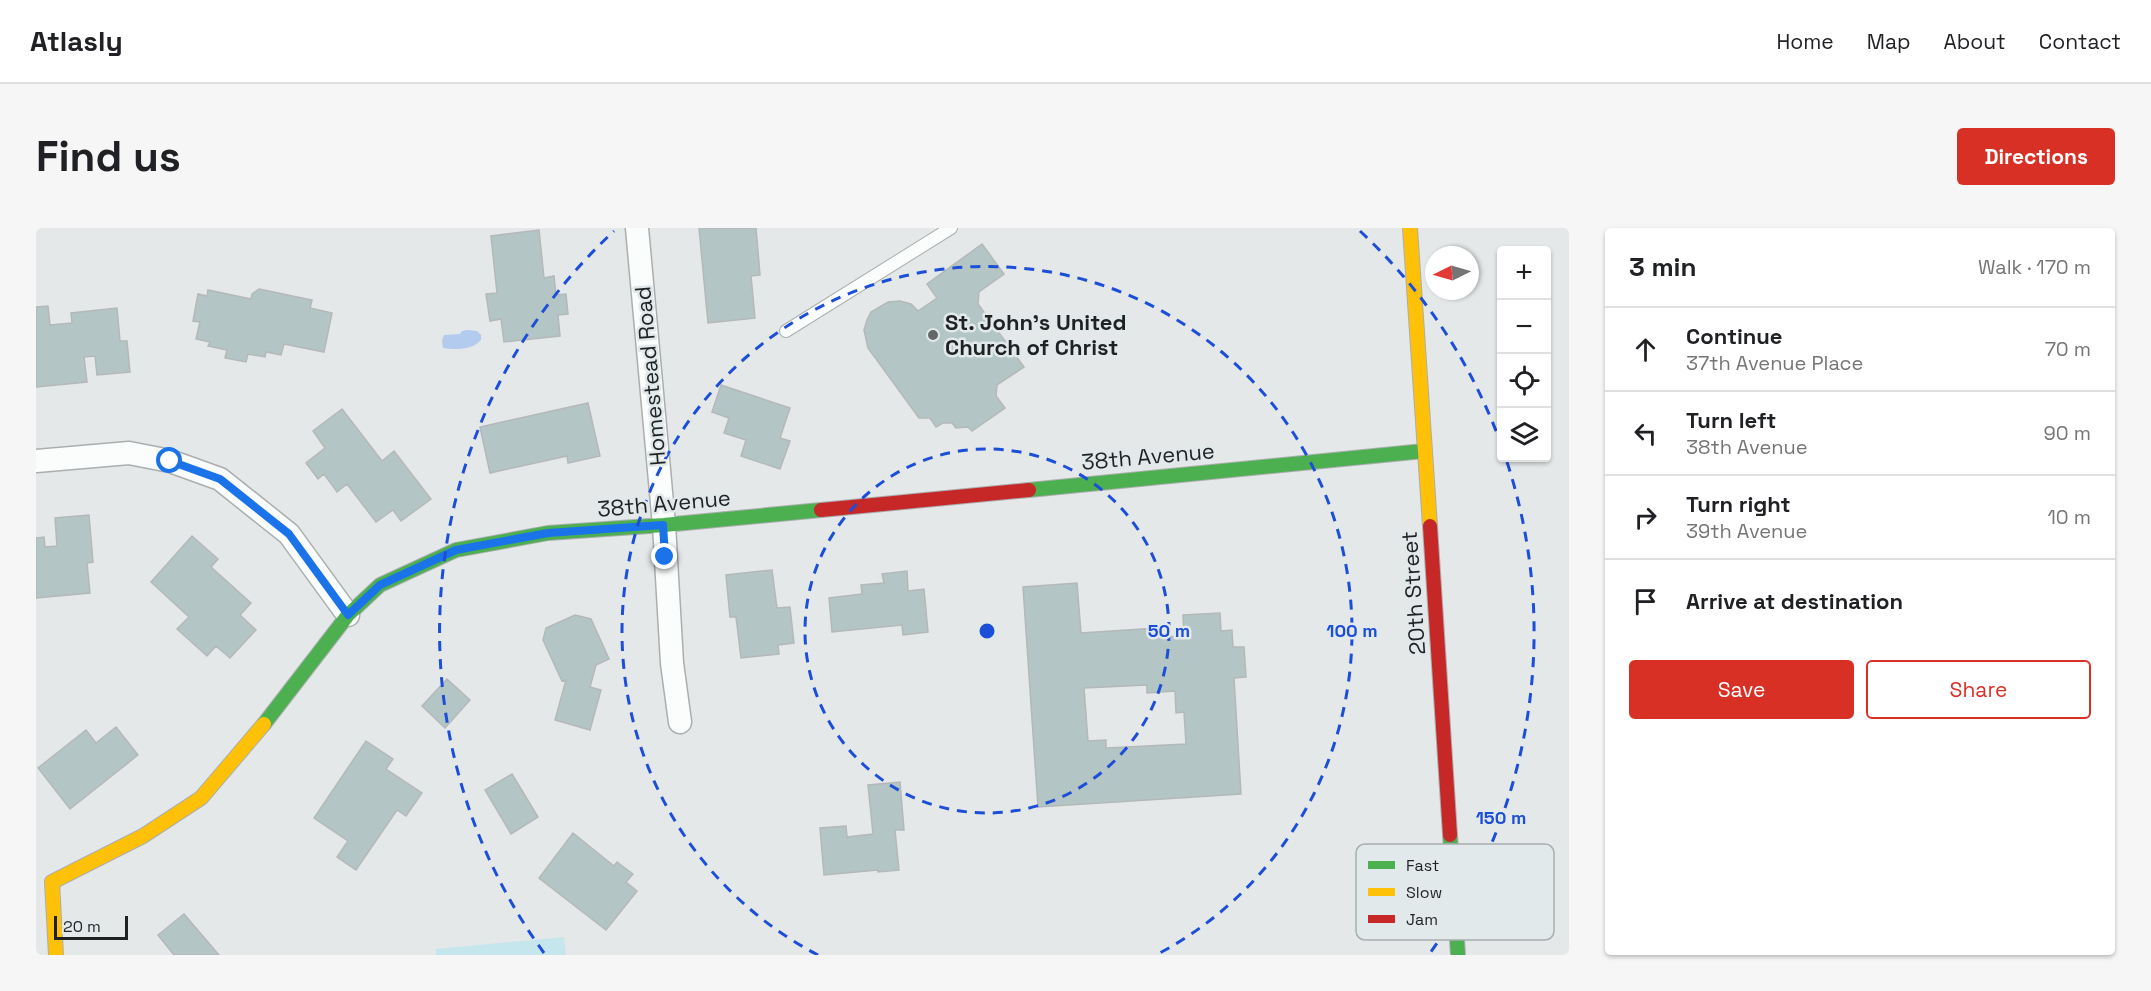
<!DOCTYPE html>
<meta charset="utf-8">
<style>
:root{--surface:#fff;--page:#f6f6f6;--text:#202124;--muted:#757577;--line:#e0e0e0;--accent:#d93025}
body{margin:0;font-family:"Space Grotesk",sans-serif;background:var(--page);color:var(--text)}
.controls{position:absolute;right:18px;top:18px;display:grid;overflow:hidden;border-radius:6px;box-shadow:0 2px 4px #0004}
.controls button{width:54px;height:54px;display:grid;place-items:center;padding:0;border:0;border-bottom:2px solid var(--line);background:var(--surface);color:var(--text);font:30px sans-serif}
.compass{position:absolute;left:1389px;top:18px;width:54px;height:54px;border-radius:50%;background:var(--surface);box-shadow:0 2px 4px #0004;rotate:265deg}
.scale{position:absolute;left:18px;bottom:15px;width:74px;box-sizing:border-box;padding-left:6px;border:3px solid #1f2223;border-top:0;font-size:16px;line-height:21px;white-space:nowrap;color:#1f2223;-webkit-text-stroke:4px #e2e9eb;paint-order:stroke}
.stop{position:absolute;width:18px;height:18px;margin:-14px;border:4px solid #1a73e8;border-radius:50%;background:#fff}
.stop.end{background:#1a73e8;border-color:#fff;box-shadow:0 2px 6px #0008}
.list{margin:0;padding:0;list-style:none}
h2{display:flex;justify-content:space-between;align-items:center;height:78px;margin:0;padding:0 24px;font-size:26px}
h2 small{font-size:20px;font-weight:400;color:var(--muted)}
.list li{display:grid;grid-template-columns:39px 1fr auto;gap:18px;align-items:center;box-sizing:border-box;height:84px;padding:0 24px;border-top:2px solid var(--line)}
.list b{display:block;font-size:22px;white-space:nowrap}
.list p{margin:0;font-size:20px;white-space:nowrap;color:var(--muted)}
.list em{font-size:20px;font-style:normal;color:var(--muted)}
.actions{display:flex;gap:12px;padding:18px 24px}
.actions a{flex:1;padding:14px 0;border:2px solid var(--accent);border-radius:6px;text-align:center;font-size:21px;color:var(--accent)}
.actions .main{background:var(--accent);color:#fff}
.icon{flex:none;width:33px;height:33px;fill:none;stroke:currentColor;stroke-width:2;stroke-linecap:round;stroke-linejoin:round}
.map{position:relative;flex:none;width:1533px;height:727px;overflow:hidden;border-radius:6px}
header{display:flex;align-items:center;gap:36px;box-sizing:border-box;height:84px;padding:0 30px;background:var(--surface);border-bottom:2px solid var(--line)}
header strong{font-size:28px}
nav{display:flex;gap:33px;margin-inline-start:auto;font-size:21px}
.intro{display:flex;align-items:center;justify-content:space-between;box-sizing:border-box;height:144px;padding:0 36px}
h1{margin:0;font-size:42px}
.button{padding:15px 27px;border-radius:6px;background:var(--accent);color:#fff;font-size:21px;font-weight:700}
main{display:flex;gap:36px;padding:0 36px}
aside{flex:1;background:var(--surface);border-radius:6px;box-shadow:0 2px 4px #0004}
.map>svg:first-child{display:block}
.green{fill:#c6e6ed}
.water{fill:#b2cbef}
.building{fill:#b3c5c5;stroke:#b5b8b9;stroke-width:1.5;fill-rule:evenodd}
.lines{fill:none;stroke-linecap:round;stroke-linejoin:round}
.lane-casing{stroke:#abaeaf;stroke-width:14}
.street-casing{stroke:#abaeaf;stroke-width:25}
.fast-casing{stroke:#abaeaf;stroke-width:16}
.slow-casing{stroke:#abaeaf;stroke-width:16}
.jam-casing{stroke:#abaeaf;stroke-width:16}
.lane{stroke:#fbfcfc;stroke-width:12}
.street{stroke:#fbfcfc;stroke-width:22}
.fast{stroke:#4caf50;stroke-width:14}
.slow{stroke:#ffc107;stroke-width:14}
.jam{stroke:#c62828;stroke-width:14}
.route{stroke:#1a73e8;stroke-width:8}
.ring{fill:none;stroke:#1d4ed8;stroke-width:3;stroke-dasharray:10 8}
.poi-dot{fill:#646768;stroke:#e2e9eb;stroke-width:2}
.labels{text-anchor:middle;stroke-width:5;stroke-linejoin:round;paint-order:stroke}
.poi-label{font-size:22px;font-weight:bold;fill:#1f2223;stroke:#e2e9eb;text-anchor:start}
.street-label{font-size:22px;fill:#1f2223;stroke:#e2e9eb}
.key{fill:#e2e9eb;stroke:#a8adaf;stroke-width:1.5}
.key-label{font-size:16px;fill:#1f2223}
.centre{fill:#1d4ed8;stroke:#e2e9eb;stroke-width:3}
.ring-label{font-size:18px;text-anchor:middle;font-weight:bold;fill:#1d4ed8;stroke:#e2e9eb;stroke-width:5;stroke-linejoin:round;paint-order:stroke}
</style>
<header>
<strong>Atlasly</strong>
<nav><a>Home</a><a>Map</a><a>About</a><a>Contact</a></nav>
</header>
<div class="intro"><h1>Find us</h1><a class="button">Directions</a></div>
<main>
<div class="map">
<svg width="1533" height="727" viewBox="0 0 1533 727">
<rect width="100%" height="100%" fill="#e4e8e9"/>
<path class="green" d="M528 709 530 727H400V721Z"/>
<path class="water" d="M432 102 441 103 445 107V112C437 122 419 122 407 120L406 112 408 107 424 106 426 103Z"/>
<path class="building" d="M663 0H720L724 47 715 48 719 90 672 95Z
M503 2 508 50 518 48 520 67 530 66 532 86 522 87 524 108 468 114 465 91 454 93 450 66 461 65 455 8Z
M946 16 968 46 943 64 942 76 988 139 961 157 960 168 969 180 936 203 932 199 920 200 916 195H907L900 199 894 190H883L832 120 828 102 831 92 835 84 852 74 864 73 875 76 882 83 901 70 891 56Z
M223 61 276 72 274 80 296 85 288 124 248 116 245 127 230 124 229 129 212 126 210 134 189 130 191 122 172 118 174 114 160 111 164 94 157 93 162 66 171 68 172 62 215 71 216 66Z
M12 78 14 97 36 95 35 85 81 80 84 113H91L94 144 61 147 59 128 48 129 51 154 0 159V79Z
M685 157 754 180 744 210 754 213 744 241 705 228 710 212 688 205 693 190 676 184Z
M552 175 564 228 532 235 531 228 454 245 444 199Z
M306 181 346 233 358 223 395 271 365 293 357 282 340 294 311 256 301 264 288 246 282 251 270 235 289 220 277 203Z
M53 287 57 334 51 335 54 365 0 370V310L8 309 9 319 21 318 19 290Z
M156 308 182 331 175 339 215 375 204 387 220 402 194 430 180 418 171 428 141 401 153 389 115 354Z
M736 342 741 380 754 379 758 415 742 417 743 426 705 430 700 389H694L690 347Z
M871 343 872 363 888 361 892 404 867 407 866 397 796 404 793 370 826 366 825 357 848 355 846 346Z
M1041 355 1045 405 1120 400 1121 409 1148 408 1147 387 1184 385 1185 403 1196 402 1197 419H1208L1210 449 1198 450 1205 566 1002 579 987 359ZM1111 457V465L1139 463 1140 485 1148 484 1150 516 1070 520V512L1052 513 1048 460Z
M539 387 555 391 573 431 560 437 554 459 565 462 554 502 519 492 530 452 526 453 507 412 510 400Z
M411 451 434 472 409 500 386 478Z
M80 499 102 527 34 581 2 540 50 502 60 515Z
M330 513 357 531 350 541 386 565 370 588 361 582 320 642 301 629 312 613 278 590Z
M476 546 502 589 475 606 449 562Z
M864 554 868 602H859L863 642 842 644V642L788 647 784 600 810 598 811 609 837 606 832 557Z
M537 605 578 638 581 634 597 646 590 654 601 663 570 702 503 650Z
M148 686 183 727H138L122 707Z"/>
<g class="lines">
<defs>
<path id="lane" d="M750 103 915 0"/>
<path id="street" d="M601 0 628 297 636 435 644 494
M0 233 93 225 134 233 184 251 253 306 312 387"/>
<path id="fast" d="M993 262 1388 223
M228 496 312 387 344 357 420 322 512 305 628 297 785 282
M1414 607 1422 727"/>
<path id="slow" d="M1374 0 1394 298
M20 727 16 654 107 608 165 570 228 496"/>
<path id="jam" d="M785 282 993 262
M1394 298 1414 607"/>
</defs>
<use href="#lane" class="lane-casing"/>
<use href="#street" class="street-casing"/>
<use href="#fast" class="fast-casing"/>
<use href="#slow" class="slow-casing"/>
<use href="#jam" class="jam-casing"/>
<use href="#lane" class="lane"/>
<use href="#street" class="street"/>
<use href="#fast" class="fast"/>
<use href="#slow" class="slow"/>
<use href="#jam" class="jam"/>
</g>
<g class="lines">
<path class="route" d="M134 233 184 251 253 306 312 387 344 357 420 322 512 305 627 297 629 329"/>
</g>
<g class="ring">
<circle cx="951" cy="403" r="182"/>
<path d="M782 727A365 365 0 1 1 1120 727"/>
<path d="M508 725A547 547 0 0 1 578 3M1324 3A547 547 0 0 1 1465 216M1471 234A547 547 0 0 1 1394 725"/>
</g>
<circle class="poi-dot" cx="897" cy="107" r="6"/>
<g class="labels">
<g class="poi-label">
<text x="909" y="102">St. John's United<tspan x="909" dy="25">Church of Christ</tspan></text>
</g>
<g class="street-label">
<text transform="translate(614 148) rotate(-95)" y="8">Homestead Road</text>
<text transform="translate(1112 228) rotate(-5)" y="8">38th Avenue</text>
<text transform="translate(628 275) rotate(-5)" y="8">38th Avenue</text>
<text transform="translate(1377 365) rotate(-94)" y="8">20th Street</text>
</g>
</g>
<rect x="1320" y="616" width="198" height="96" rx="9" class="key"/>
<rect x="1332" y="633" width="27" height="8" fill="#4caf50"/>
<rect x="1332" y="660" width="27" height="8" fill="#ffc107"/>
<rect x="1332" y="687" width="27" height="8" fill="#c62828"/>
<g class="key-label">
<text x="1370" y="643">Fast</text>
<text x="1370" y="670">Slow</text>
<text x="1370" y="697">Jam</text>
</g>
<circle cx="951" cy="403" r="9" class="centre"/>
<g class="ring-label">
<text x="1133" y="409">50 m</text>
<text x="1316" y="409">100 m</text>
<text x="1465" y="596">150 m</text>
</g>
</svg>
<div class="controls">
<button>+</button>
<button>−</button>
<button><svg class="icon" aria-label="locate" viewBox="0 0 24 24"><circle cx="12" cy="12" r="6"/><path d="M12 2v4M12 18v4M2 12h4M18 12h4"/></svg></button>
<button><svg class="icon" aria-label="layers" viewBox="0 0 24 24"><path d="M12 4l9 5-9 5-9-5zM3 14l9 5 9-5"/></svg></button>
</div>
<svg class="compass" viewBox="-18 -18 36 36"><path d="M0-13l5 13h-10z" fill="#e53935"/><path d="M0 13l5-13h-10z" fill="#757577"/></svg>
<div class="scale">20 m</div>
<div class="stop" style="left:134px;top:233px"></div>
<div class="stop end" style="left:629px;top:329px"></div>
</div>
<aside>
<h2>3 min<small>Walk · 170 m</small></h2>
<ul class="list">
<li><svg class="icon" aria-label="ahead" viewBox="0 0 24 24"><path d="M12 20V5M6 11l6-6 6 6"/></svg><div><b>Continue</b><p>37th Avenue Place</p></div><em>70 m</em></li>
<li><svg class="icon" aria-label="left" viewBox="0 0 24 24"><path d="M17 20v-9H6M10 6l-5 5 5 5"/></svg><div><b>Turn left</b><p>38th Avenue</p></div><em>90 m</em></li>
<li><svg class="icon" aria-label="right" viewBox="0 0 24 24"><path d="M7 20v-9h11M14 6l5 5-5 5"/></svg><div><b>Turn right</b><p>39th Avenue</p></div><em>10 m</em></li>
<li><svg class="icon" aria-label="arrive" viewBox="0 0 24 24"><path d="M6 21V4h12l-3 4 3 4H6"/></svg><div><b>Arrive at destination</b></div></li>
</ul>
<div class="actions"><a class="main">Save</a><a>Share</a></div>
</aside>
</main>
